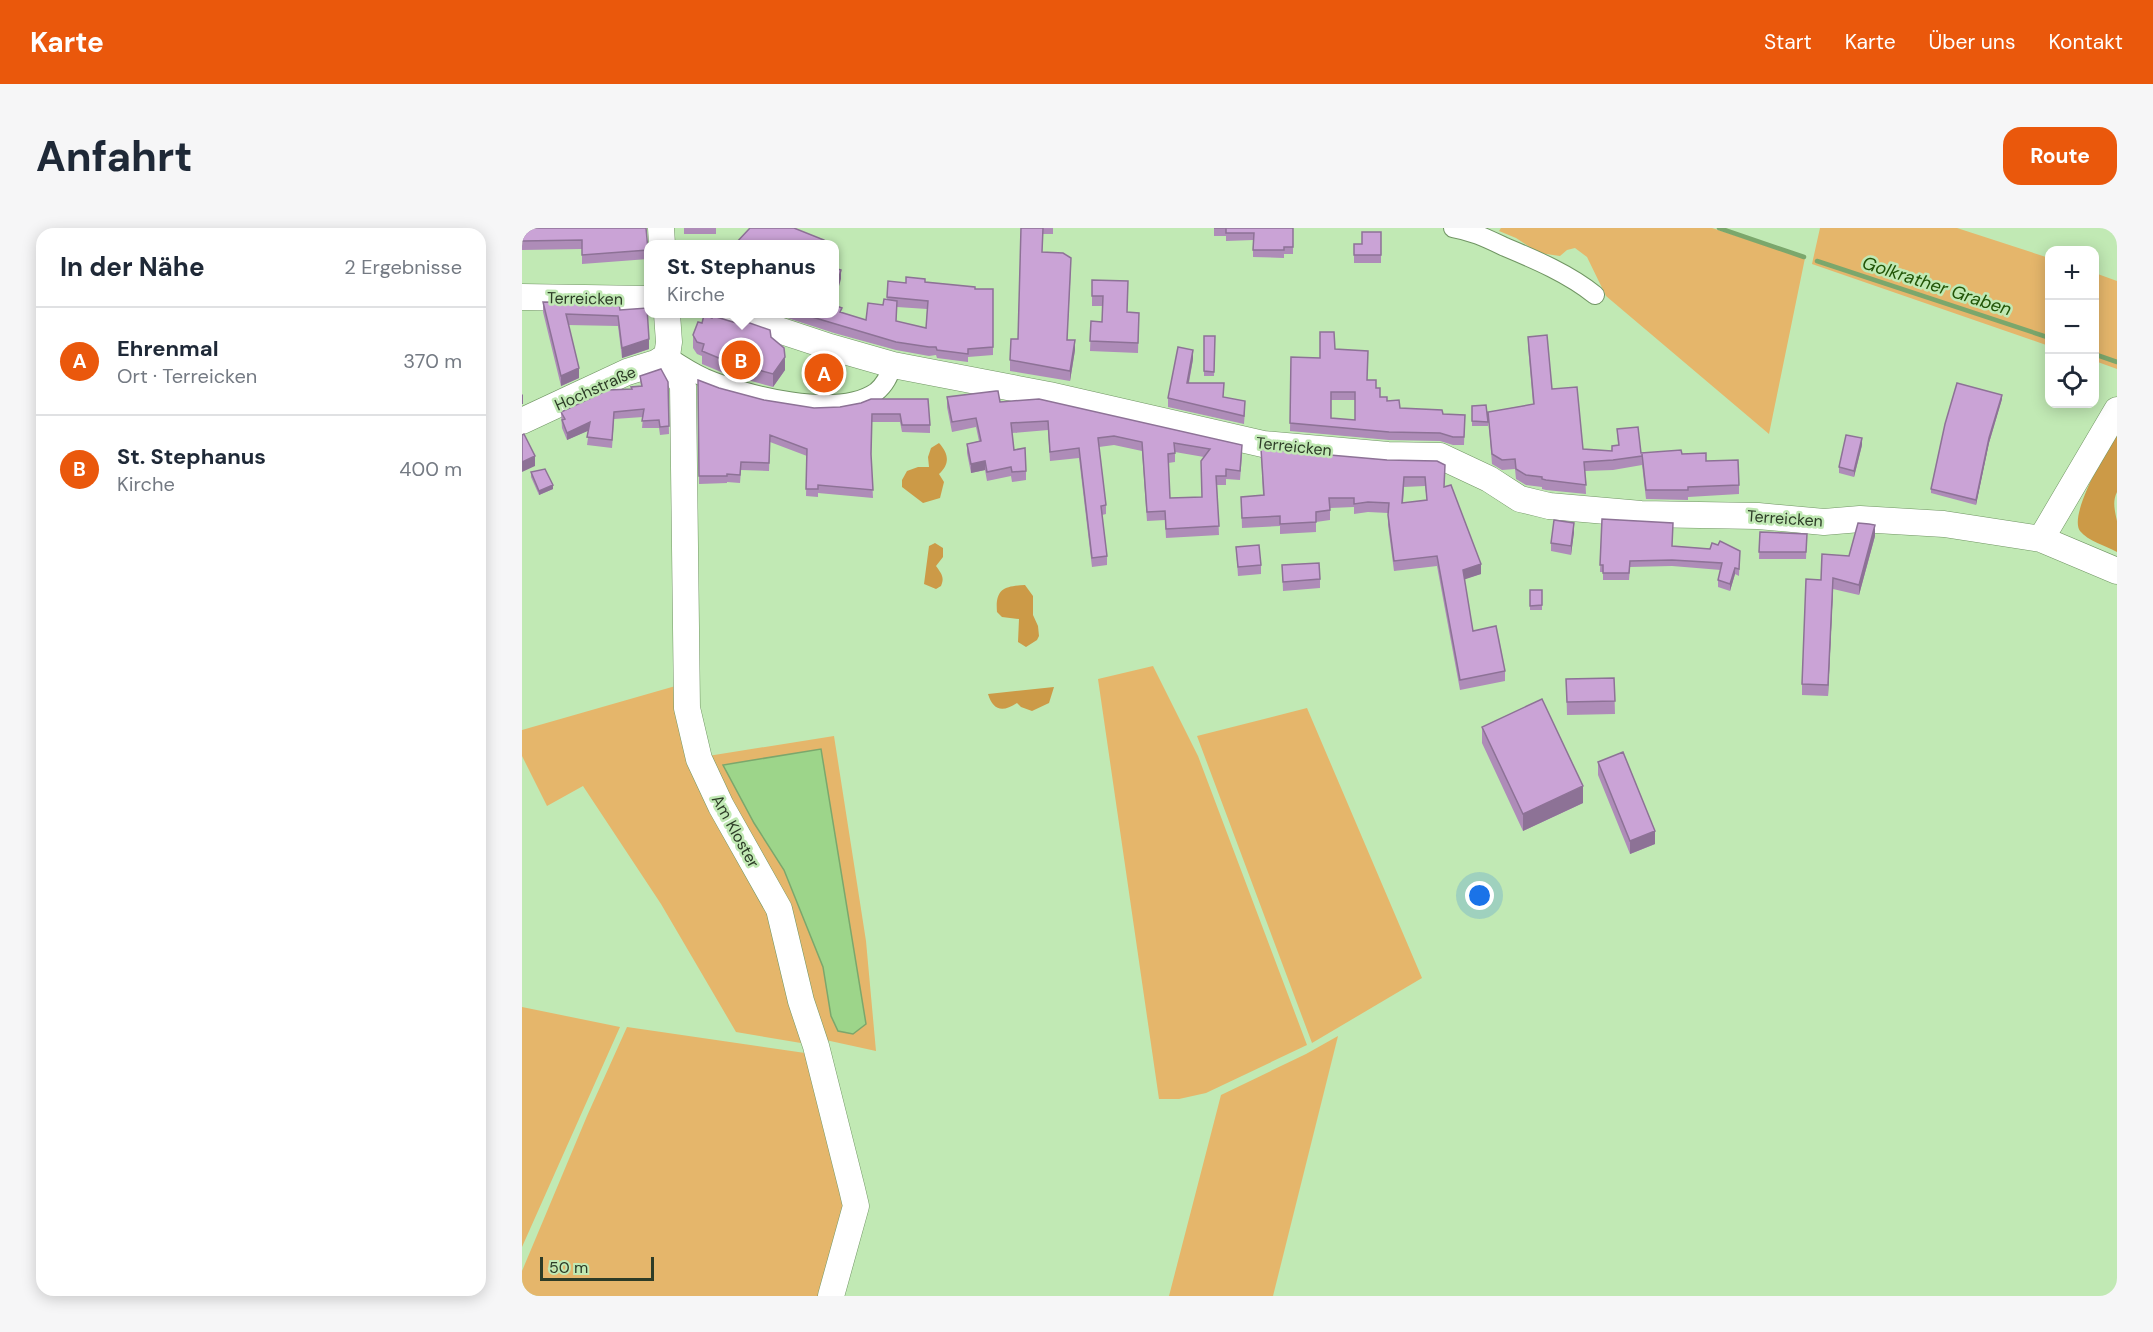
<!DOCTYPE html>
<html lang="de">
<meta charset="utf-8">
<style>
:root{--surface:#fff;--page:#f6f6f7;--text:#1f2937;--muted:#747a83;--line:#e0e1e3;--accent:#ea580c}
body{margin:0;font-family:"DM Sans",sans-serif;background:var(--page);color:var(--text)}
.controls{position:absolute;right:18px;top:18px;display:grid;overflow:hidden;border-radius:12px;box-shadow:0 3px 15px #0003}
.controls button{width:54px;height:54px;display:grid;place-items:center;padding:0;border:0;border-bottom:2px solid var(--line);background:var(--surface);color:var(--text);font:30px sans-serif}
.scale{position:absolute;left:18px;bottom:15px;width:114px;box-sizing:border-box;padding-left:6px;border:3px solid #2d3c27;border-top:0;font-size:16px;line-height:21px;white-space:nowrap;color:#2d3c27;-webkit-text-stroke:4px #c1e9b4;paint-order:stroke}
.you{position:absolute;left:958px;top:668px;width:21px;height:21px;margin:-15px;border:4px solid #fff;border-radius:50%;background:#1a73e8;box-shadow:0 0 0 9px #1a73e833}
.badge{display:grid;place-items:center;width:39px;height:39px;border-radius:50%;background:var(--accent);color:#fff;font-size:20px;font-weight:700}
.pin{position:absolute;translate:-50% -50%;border:3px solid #fff;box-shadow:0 2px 6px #0006}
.popup{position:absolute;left:122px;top:12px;width:195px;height:78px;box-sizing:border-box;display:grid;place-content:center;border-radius:12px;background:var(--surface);filter:drop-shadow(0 2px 4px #0005);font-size:20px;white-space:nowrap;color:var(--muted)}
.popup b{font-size:22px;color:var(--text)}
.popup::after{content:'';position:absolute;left:50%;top:100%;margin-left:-12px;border:12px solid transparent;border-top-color:var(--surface)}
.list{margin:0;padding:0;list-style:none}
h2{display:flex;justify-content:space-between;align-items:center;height:78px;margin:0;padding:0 24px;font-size:26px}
h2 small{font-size:20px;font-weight:400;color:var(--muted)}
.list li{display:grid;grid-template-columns:39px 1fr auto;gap:18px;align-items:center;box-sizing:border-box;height:108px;padding:0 24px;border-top:2px solid var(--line)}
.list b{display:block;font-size:22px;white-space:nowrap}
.list p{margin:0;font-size:20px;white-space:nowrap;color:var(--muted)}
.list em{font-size:20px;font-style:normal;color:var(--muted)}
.icon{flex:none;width:33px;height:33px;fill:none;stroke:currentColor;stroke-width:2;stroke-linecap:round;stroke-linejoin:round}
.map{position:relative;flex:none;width:1595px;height:1068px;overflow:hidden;border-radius:18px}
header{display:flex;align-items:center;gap:36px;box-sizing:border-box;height:84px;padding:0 30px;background:var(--accent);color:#fff}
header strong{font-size:28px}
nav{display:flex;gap:33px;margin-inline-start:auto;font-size:21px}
.intro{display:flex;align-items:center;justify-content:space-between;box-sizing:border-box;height:144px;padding:0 36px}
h1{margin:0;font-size:42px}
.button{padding:15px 27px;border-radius:18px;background:var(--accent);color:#fff;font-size:21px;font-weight:700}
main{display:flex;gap:36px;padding:0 36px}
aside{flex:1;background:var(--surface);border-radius:18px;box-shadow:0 3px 15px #0003}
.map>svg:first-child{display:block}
.green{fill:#e5b66b}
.forest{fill:#cc9a47}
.water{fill:#9dd58a;stroke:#7ba76c;stroke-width:1.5}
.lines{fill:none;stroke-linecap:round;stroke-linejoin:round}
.stream{stroke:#7ba76c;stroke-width:4.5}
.street-casing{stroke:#709563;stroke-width:20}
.secondary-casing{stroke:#709563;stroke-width:27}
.street{stroke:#fff;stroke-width:18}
.secondary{stroke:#fff;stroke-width:26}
.wall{fill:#ae8cb8;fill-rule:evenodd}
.shaded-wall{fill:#8d7296}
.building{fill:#caa3d6;stroke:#8d7296;stroke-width:1.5;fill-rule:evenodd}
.labels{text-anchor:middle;stroke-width:5;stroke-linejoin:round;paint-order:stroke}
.street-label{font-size:16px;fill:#2d3c27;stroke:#c1e9b4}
.water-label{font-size:18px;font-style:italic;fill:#215406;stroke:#c1e9b4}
</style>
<header>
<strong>Karte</strong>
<nav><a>Start</a><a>Karte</a><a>Über uns</a><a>Kontakt</a></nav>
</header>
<div class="intro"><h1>Anfahrt</h1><a class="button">Route</a></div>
<main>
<aside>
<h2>In der Nähe<small>2 Ergebnisse</small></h2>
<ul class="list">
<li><span class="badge">A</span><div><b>Ehrenmal</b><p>Ort · Terreicken</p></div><em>370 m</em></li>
<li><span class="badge">B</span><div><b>St. Stephanus</b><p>Kirche</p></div><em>400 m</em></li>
</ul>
</aside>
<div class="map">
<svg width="1595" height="1068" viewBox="0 0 1595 1068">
<rect width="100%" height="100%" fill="#c1e9b4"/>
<path class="green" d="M979 0H1190L1283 30 1247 206 1084 68 1065 29 1053 20 1045 22 1038 28 1017 25 994 10 977 3Z
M1298 0H1435L1527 30V118L1290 36Z
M1573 45 1595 53V141L1573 133Z
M631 438 676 528 785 817 684 865 657 871H637L576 451Z
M157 457 252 686 279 815 214 804 139 676 61 558 25 578 0 528V502Z
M785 480 900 750 790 815 675 508Z
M312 508 344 713 354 823 299 811 186 528Z
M0 779 98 799 0 1019Z
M105 799 290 826 327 985 301 1068H0V1043L65 888Z
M816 808 751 1068H647L699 867 784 826Z"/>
<path class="forest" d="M1595 204V264C1590 274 1593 283 1595 293 1595 303 1595 314 1595 324 1584 318 1566 313 1558 303 1546 286 1586 221 1595 204Z
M417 215C427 226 428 236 417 246L422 254 418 270 401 275 380 259V252L385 243 396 239H407L406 229 409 220Z
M413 315 421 320V329L414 338C419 345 423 349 419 358L414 361 402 356 407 318Z
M503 357 511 368V387L516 398 517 408 515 412 504 419 496 414 497 391 480 389 475 384C473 361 482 358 503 357Z
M532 459 527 475 510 483 499 479 495 475C480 485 471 482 466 466Z"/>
<path class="water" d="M299 521 344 796 331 806 316 803 309 788 301 739 262 642 232 595 201 537Z"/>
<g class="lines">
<path class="stream" d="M1197 0 1282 29
M1295 33 1528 110
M1572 126 1595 134"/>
<defs>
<path id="street" d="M931 0C950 3 966 11 983 19 1014 32 1047 46 1073 67
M147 129C159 137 170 144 183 150 223 167 315 191 354 164 363 157 367 148 371 137"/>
<path id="secondary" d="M139 0 140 16
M0 69 126 71
M208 86 308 119 371 137 527 167 741 216 866 227 918 228 967 251 998 271 1027 278 1119 286 1236 288 1302 294 1338 291 1422 296 1519 311 1595 343
M145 128 161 158 165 480 177 531 199 578 257 681 279 773 294 818 330 961 334 978 309 1068
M145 128 147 114 145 86
M0 193 105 144 134 135 145 128
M1519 311 1595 182"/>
</defs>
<use href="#street" class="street-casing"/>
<use href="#secondary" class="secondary-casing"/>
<use href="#street" class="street"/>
<use href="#secondary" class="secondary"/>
</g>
<path class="wall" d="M0 0 126 22V31L60 36V21L0 22Z
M162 0H194V6H162Z
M499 0H531V6H521L520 24 549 40 545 112 553 122 548 153 488 143V132L496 111Z
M692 0H771V26H762V30L731 29V12L704 13V8H692Z
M859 4V35H832V16H840Z
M570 52 605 84 617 85 616 125 568 123 569 93 580 94 581 78H570Z
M366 53 384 55 403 54 453 61H471V127L446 129V134L415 130 414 127 407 128 374 122 312 105 253 86 320 85 344 92 361 77 365 72ZM375 79 405 81 404 100 374 93Z
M21 74 98 82 127 121 100 130 96 98 46 97 57 150 39 158 21 84Z
M180 95 249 109 263 142 251 159 204 146 180 136V128L175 126 171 120V107Z
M682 108H693L692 148H682Z
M1006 109 1030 161 1061 221 1090 223V218L1096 217 1095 201 1119 225 1160 226 1184 233 1217 257V266L1166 269V272L1124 271 1120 237 1091 242 1063 243 1064 266 1024 262 1020 261V259L1004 257 994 251 993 241 980 242 970 236 966 184 1011 176 1006 118Z
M813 121 854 160 858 169 878 180 921 186 943 187 942 217H931L918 213 867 212 768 203 769 129 798 130ZM809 172H833V192L809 190Z
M671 131 667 155 702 169 723 182 722 196 646 179V170Z
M118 148 146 154 147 206 138 207 137 200H120L121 189 92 191 90 220 65 217 67 202 45 212 40 200 39 184 119 158Z
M176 152 197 160 242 172 292 180 318 179 339 175 349 171 408 197V205L380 204 378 194H350L349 229 351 270 296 265V269L284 268 285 228 248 214 247 243 219 242 218 255 205 254V255L177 256Z
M425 169 478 174 720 227 718 252 704 251V257H695L697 307 644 310 643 292 625 293 620 223 592 217 577 219 584 277V286L580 287 585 328V337L570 339 557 230 528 233 526 202 490 205 492 222 504 243V252L490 254 489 248 465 253 463 242 449 245 445 225V216L457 213 454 199 430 204 425 179ZM653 224 682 229 680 269 648 270 646 235 653 234Z
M1480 171 1467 215 1454 277 1409 265V261Z
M950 178 966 194V198H950Z
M1340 217 1332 249 1317 245V239Z
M739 221 923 247 922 259 959 346 942 351 951 403 983 443V453L938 462 915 338 872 343 866 297V285L846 284 832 286V279L808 280V292L794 294V304L758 306V298L720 300 719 269 741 267ZM903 258 905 272 881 275 882 259Z
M9 244 31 261 17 267 9 249Z
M1080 291 1151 318 1218 323 1217 348 1213 346 1208 363 1196 359V352L1199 342 1150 338 1108 339 1107 352H1081V344H1078Z
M1052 304 1049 327 1029 323V315Z
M1238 304 1285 306 1284 331H1237Z
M1353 308 1337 367 1311 361 1306 468 1280 467V456L1299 352 1327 328Z
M714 319 739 337V346L716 348Z
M760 337 798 351V360L761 363Z
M1008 362H1020V382H1008Z
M1092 450 1093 486 1045 487 1044 451Z
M960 499 1061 575 1001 603 960 515Z
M1076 534 1133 616 1108 626 1076 547Z"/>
<path class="shaded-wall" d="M319 42V51L312 76V68Z
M127 111V121L100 130V120Z
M553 112V122L548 153V143Z
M671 122V131L665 163V155Z
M263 129V142L251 159V146Z
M57 140V150L39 158V148Z
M1 166V176H0V167Z
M1480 167V171L1467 215 1454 277V272L1467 210Z
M68 194V202L45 212V205Z
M1340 210V217L1332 249V243Z
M13 228V238L0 244V234Z
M463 233V242L449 245V236Z
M31 257V261L17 267V263Z
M1052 295V304L1049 327V318Z
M1353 297V308L1337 367V357Z
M959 336V346L941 352V342Z
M1213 340V346L1208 363V356Z
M1311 350V361L1306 468V457Z
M1061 558V575L1001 603V586Z
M1133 603V616L1108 626V613Z"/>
<path class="building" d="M0 0H124L126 22 60 27V12L0 13Z
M228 0H272L302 12V16H213Z
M499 0H521L520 24 541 25 549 30 545 112H553L548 143 488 132 489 111H496Z
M692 0H771V19H762V22H731L732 5H704V0Z
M840 4H859V27H832V16H840Z
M312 40 319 42 312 68Z
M384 49 403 51V54L453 59V61H471V119L446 121V126L415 122 414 119H407L374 114 280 86H312V77L320 80 318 84 344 92 346 75 361 77 362 71 375 73 374 93 404 100 406 73 365 69 366 53 384 55Z
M570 52 606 53 605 84 617 85 616 115 568 113 569 93 580 94 581 68H570Z
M21 74 97 75 98 82 125 80 127 111 100 120 96 88 44 86 57 140 39 148Z
M182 87 190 90 191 88 221 97 222 93 248 102 249 109 262 120 263 129 251 146 204 133 180 123 182 116 175 114 171 107 176 94 180 95Z
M798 104H812L813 121 846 123 845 152H854V160H858V169H865V173L877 172 878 180 920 182 921 186 943 187 942 209H931L918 205 867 204 768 195 769 129 798 130ZM809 164H833V192L809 190Z
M1025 107 1030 161 1055 159 1061 221 1090 223V218L1097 217 1095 201 1116 199 1119 225 1159 222 1160 226 1184 225V233L1216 232 1217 257 1166 259V262H1124L1120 226V228L1091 232 1062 234 1064 257 1024 252 1020 251V249L1004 247 994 241 993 231 980 232 970 226 966 184 1012 176 1006 109Z
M682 108H693L692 144 682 143Z
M656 119 671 122 665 155H702L701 169 723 173 722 188 646 170Z
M139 141 146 154 147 198 138 199 137 192 120 193 122 181 92 184 90 212 65 209 68 194 45 205 40 192 43 191 39 184 86 162 110 161 109 159 120 158 118 148Z
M176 152 197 160 242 172 292 180 318 179 339 175 349 171H406L408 197H380L378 186H350L349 226 351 262 296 257V261H284L285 221 248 207 247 235 219 234 218 247 205 246V248H177Z
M1435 155 1480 167 1467 210 1454 272 1409 261 1423 196Z
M474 163H476L478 174 517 171 720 217 718 243 704 241V248H694L697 298 644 301 643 283 625 284 620 214 592 208 576 210 584 277 579 278 585 328 570 330 557 220 528 224 526 193 489 195 492 222 503 220 504 243 490 244 489 239 465 244 463 233 449 236 445 216 459 213 454 190 430 194 425 169ZM652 215 688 221 679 233 680 269 648 270 646 226 653 225Z
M964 177 966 194 950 193V178Z
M2 206 13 228 0 234V207Z
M1324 207 1340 210 1332 243 1317 239Z
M739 221 865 232 915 233 923 237 922 259 929 257 959 336 941 342 951 403 974 398 983 443 938 452 915 328 872 333 866 287 867 275 846 274 832 276V270H807L808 282 794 284V294L758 296V288L720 290 719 269 742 267ZM882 249H903L905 272 880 275Z
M23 241 31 257 17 263 9 244Z
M1080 291 1151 295 1150 318 1188 321 1190 315 1196 317 1198 313 1218 323 1217 341 1213 340 1208 356 1196 352 1200 335 1150 332 1108 333 1107 345H1081V337H1078Z
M1032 292 1052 295 1049 318 1029 315Z
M1336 295 1347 296 1353 297 1337 357 1311 350 1306 457 1280 456 1284 351 1299 352 1300 326 1327 328Z
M1238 304 1285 306 1284 324H1237Z
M737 317 739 337 716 339 714 319Z
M797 335 798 351 761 354 760 337Z
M1008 362H1020V377L1008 378Z
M1092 450 1093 473 1045 474 1044 451Z
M1020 471 1061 558 1001 586 960 499Z
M1101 524 1133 603 1108 613 1076 534Z"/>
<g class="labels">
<g class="street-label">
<text transform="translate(63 70) rotate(1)" y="6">Terreicken</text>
<text transform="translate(73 160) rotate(-24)" y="6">Hochstraße</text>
<text transform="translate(772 218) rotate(6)" y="6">Terreicken</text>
<text transform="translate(1263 290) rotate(4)" y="6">Terreicken</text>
<text transform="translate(214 603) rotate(61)" y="6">Am Kloster</text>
</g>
<g class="water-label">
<text transform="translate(1415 58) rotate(18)" y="6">Golkrather Graben</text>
</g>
</g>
</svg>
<div class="controls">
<button>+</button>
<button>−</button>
<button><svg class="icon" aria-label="locate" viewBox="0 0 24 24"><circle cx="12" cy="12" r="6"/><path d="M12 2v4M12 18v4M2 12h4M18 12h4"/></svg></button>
</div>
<div class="scale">50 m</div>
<div class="you"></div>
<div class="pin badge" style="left:302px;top:145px">A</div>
<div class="pin badge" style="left:219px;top:132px">B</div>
<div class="popup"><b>St. Stephanus</b>Kirche</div>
</div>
</main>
